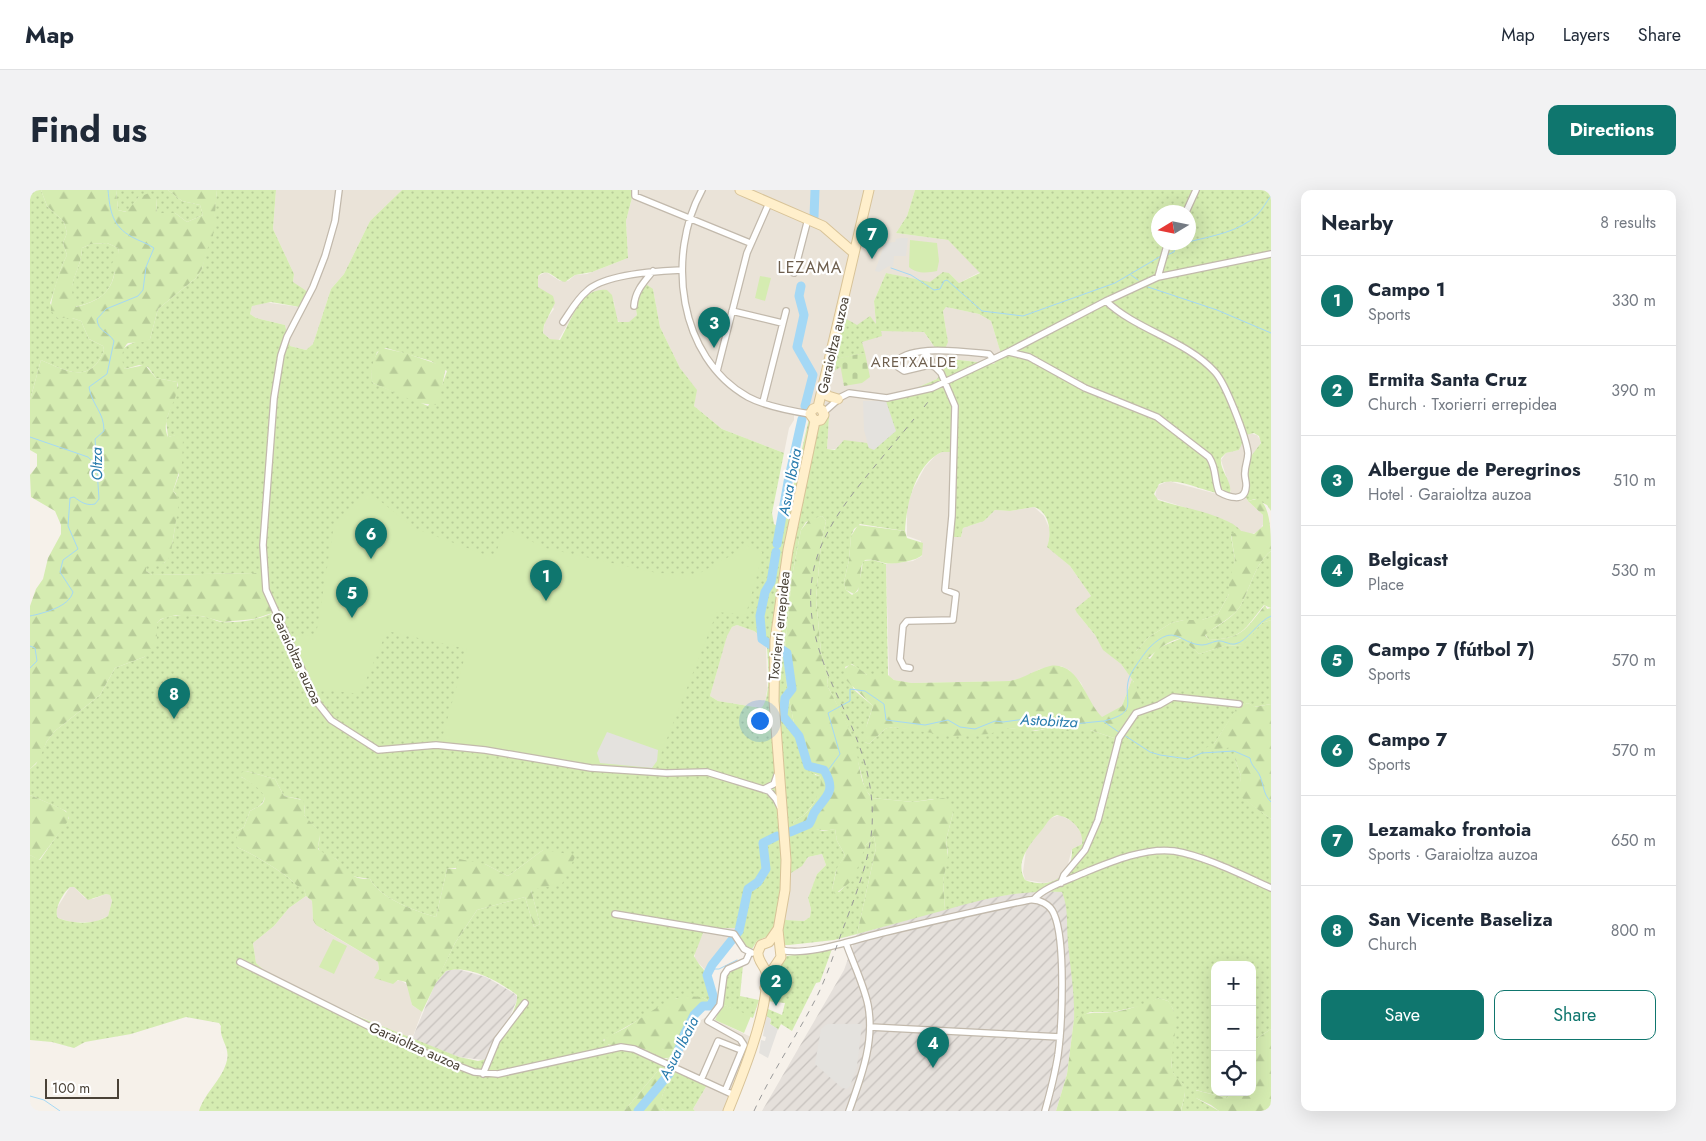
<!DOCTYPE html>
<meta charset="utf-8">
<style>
:root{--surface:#fff;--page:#f2f2f3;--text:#1f2937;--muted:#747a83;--line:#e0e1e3;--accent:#0f766e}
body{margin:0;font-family:Jost,sans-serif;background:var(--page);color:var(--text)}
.controls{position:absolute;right:15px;bottom:15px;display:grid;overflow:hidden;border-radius:10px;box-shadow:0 5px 20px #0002}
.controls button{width:45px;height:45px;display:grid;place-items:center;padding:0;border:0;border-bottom:1px solid var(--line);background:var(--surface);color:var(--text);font:25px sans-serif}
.compass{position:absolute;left:1121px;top:15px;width:45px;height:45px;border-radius:50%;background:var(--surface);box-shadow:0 5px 20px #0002;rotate:260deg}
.scale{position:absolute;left:15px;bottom:12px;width:74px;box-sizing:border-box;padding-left:5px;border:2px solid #4a4237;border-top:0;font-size:14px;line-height:18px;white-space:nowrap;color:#4a4237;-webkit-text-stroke:4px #fff;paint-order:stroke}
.you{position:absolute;left:729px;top:530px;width:18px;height:18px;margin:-12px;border:4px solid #fff;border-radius:50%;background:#1a73e8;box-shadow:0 0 0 8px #1a73e833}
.badge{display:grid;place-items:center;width:32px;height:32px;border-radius:50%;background:var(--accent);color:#fff;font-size:16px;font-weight:700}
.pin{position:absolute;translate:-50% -41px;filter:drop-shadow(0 1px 2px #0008)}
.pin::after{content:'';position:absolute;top:26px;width:18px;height:15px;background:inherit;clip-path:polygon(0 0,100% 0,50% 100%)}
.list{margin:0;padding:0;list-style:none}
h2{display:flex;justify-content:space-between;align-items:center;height:65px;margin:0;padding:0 20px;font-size:21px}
h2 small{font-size:16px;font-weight:400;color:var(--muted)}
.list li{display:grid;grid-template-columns:32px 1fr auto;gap:15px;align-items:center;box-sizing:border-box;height:90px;padding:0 20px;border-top:1px solid var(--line)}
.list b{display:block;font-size:19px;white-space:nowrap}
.list p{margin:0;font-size:16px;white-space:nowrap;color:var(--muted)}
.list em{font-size:16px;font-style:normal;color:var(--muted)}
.actions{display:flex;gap:10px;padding:15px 20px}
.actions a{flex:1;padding:11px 0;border:1px solid var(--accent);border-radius:10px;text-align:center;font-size:18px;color:var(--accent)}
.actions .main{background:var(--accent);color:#fff}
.icon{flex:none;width:28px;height:28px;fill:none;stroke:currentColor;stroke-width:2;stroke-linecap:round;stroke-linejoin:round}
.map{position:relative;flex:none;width:1241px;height:921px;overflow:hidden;border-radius:10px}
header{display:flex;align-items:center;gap:30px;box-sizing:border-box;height:70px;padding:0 25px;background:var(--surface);border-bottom:1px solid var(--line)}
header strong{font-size:24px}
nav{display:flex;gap:28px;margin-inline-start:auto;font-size:18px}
.intro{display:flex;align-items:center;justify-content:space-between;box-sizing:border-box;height:120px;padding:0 30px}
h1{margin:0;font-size:35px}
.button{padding:12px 22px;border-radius:10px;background:var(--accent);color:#fff;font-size:18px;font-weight:700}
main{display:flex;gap:30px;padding:0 30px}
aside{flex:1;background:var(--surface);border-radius:10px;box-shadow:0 5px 20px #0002}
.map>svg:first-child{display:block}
.residential{fill:#eae3d8}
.industrial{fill:url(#industrial-furrows)}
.grass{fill:url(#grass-dots);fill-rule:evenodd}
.forest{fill:url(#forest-firs);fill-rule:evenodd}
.cemetery{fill:url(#cemetery-stones)}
.garden{fill:#d5ecb1}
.parking{fill:#e4e2de}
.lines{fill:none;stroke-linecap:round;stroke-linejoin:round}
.stream{stroke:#a4d8f5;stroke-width:1}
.river{stroke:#a4d8f5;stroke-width:9}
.street-casing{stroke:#c2b9ac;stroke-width:8}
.secondary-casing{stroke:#d8c398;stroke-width:11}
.street{stroke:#fff;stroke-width:5.5}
.secondary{stroke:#ffefcb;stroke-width:9}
.rail{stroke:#999;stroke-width:1;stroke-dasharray:6 6;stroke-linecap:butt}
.labels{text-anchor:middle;stroke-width:4.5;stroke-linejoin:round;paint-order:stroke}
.street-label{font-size:14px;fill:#4a4237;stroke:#fff}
.neighbourhood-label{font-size:15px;letter-spacing:1px;fill:#6e5f4e;stroke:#fff}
.water-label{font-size:15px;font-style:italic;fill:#277bad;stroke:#fff}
.quarter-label{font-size:16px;letter-spacing:1px;fill:#6e5f4e;stroke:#fff}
</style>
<header>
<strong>Map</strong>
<nav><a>Map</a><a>Layers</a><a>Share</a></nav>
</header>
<div class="intro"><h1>Find us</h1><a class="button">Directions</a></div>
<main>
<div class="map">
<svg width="1241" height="921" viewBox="0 0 1241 921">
<defs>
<pattern id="industrial-furrows" width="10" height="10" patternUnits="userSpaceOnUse" patternTransform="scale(1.25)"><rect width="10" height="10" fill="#e5e0db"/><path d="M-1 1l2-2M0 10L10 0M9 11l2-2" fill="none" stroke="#c6c1bd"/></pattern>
<pattern id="grass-dots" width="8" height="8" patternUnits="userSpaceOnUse" patternTransform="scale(1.25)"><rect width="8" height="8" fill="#d5ecb1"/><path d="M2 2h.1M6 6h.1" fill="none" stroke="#b8cc99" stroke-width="1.8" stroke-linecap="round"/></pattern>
<pattern id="forest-firs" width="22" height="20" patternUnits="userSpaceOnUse" patternTransform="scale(1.25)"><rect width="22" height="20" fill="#d5ecb1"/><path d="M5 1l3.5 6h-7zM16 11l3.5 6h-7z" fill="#b8cc99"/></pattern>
<pattern id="cemetery-stones" width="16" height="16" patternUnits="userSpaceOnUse" patternTransform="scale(1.25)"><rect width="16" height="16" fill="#d5ecb1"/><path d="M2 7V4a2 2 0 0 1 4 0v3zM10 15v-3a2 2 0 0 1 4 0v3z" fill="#b8cc99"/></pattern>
</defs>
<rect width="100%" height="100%" fill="#f6f1ea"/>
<path class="residential" d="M246 0H372L340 31 314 84 301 99 283 154 276 160 260 156 255 135 226 128 220 124 222 116 233 112 270 117 277 101 268 97 263 92 264 84 243 39Z
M604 0H885L877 26 866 43 918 50 950 82 929 93 919 83 900 93 856 83 844 111 846 134 872 141 894 142 902 154 918 152 913 121 916 117 949 124 961 131 971 164 964 174 921 169 907 189 856 211 844 260 797 259 799 227 764 221V230L759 238 754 263 692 239 664 216 666 200 650 178 630 137 623 99 604 109 607 125 599 133H591L586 130 584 111 547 117 528 151 520 149 513 143 515 131 524 119 508 97V86L516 82 530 91H538L545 85 557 84 598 68 596 31Z
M1218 243 1227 245 1231 251 1217 310 1233 325 1234 333 1229 341 1222 344 1212 342 1195 330 1125 308 1127 296 1138 291 1191 305 1201 302 1191 270 1196 263 1209 260 1212 250Z
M912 262H925L926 313 923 347H931L933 338 954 331 965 320 980 321 1004 317 1014 326 1020 340 1018 357 1040 376 1061 406 1047 423 1065 445 1074 460 1091 474 1102 489 1092 516 1082 523 1072 528 1063 519 1051 493 1039 480 1031 476 1010 479 993 488 979 491 882 493 864 490 859 486 856 374 883 371 892 366 891 351 877 346V317L883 299 895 277 905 266Z
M707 435 724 441 736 450 737 500 735 514 731 518 688 511 680 506 697 445 702 437Z
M1030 625 1045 633 1053 647 1052 654 1042 659 1035 685 1028 690 1014 693 995 690 993 682 996 660 1018 629Z
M792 664 796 675 787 684 778 708 781 719 780 727 774 731 756 730 754 728 761 683 773 674 778 667Z
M40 697H44L55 708 63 709 76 704 80 705 82 711 78 726 65 732H41L28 728 26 723 27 718Z
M276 706 282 711 283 730 292 739 348 772 349 779 345 787 364 792 370 790 378 795 382 815 392 822 382 849 245 790 226 773 223 753 244 736 259 718Z
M686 738H711L709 744 676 781 665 769V760L673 743Z
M675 828 685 830 721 847 695 921H665L663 919 677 895 643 878 665 833Z"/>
<path class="industrial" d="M1003 701 1032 702 1038 717V748L1045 801 1044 829 1037 884 1026 921H732L814 780 827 744 950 709Z
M427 779 456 787 485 804 488 808 474 839 457 869 454 870 429 867 382 849 405 794 416 781Z"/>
<path class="grass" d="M0 0H11L17 16 34 32 37 43 33 53 37 65C29 80 26 97 20 113L28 128H42L51 131 59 149 73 156 74 160C61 195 36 181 11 170L0 210Z
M86 0H138L152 11 170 15 173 25 157 32 145 23H127L126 8 109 7 97 22 88 20Z
M187 0H246L243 39 264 84 263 92 278 102 270 117 241 112 222 116 220 124 226 128 255 135 260 156 276 160 283 154 301 99 314 84 340 31 372 0H604L596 31 598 68 562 82 545 85 535 92C525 90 518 76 508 86V97L523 106 525 113 514 135 513 143 520 149 530 150C541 132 550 96 577 100L582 105 588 132H599L607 125 604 109 611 91 623 99 630 137 650 178 667 200 664 216 692 239 754 263 742 323 744 334 747 336 753 333 758 320 780 224 799 227 797 259 805 260 814 250 837 253 839 258 856 211 907 189 921 169 964 174 971 164 961 131 949 124 916 117 913 121 918 152 914 161 906 159 894 142 851 141 852 146 832 152 835 163 810 168 811 177 804 181 813 127 827 135 840 126 846 134 844 111 856 83 900 92 913 82 919 83 929 93 950 83 918 50 866 43 877 26 885 0H1241V321L1237 315 1225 309 1218 311 1215 306 1219 269 1231 253 1229 246 1224 243 1216 245 1209 260 1196 263 1191 268C1189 281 1203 291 1200 304 1179 306 1148 284 1129 294L1124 304 1128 310C1149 317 1200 325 1212 342L1201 346 1205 370 1199 404 1188 424 1172 430H1154L1141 433 1119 447 1106 461 1120 469 1128 458 1152 448 1169 464 1194 456 1212 455 1232 433 1241 430V514L1224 517 1218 513 1208 517 1184 554 1206 557 1205 569 1211 586 1209 605 1241 629V839L1223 851 1222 854V775H1185V902H1201L1197 908 1166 900V908L1189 921H1151L1155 904 1153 894 1146 888 1142 881 1141 864 1145 833 1143 819 1138 811 1129 808 1115 815 1082 822H1060L1044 830C1045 803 1040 778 1038 752 1036 732 1039 720 1032 702 988 700 957 708 915 720L913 691 918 663 916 650 923 623 903 609 883 612 842 608 835 599 820 541 797 495 798 487 791 462 786 409 791 354 796 331 792 326 776 332 771 340 762 386 754 470 758 505 768 552 782 575 785 585 790 586C795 598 784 614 776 623 772 628 766 628 763 633L793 641 805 639 807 651 815 665 806 681 802 700 809 702 816 695 836 655 844 646 846 658 827 744 804 750 759 755H754L744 743 727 751 722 759C713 756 708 748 710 738H686L673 743 664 766C674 785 690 788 682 813L672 807 647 808 573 850 580 856 632 870 645 867 642 878 627 882 594 921H169C175 902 193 889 197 870 200 856 189 849 191 836L189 833 156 827 101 844 55 852 44 858 22 852 0 850V665L10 670 39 628 36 621 0 605V579L6 574 17 551 25 541 70 505 85 478 114 467 127 446V433C134 423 164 424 176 427 181 428 186 431 191 432 208 433 230 430 245 422L226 383 122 385 116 381V373L124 375 134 373C144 366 148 316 146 304L143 301 149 285 147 245 138 247 136 231 148 195 147 192 126 188 118 177 109 175 95 179C82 156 103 152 120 149L128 119 166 88 172 79 184 27ZM1128 22H1158V52H1128ZM356 158 401 171 417 181 412 195 398 216 343 193C339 183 344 173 347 162ZM912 262H924L926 313 923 347H931L933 338 954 331 965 320 980 321 1004 317C1020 322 1022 343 1017 357L1040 376 1061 406 1045 419 1047 423 1065 445 1073 460 1091 474 1104 492 1102 525 1097 530 1090 550 1060 540 1021 538 1005 541 979 538 907 542 863 537 855 539 839 554 835 552 837 534 843 516 824 500 815 477 822 474 837 485H858L856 374 843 370 833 371 828 401 822 405 816 400 814 392 819 370 821 346 824 339 830 334 875 341C876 315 886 273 912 262ZM707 435 724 441 736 450C738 464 742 509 731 518L688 511 680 506 697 446 702 437ZM216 581 245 589 254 606 270 609 275 615 274 625C284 638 293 639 288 657L290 662 306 669 321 686 340 689C351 709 385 721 406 727L417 679 455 674 478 686 513 660 501 700 510 734 504 737 495 707 447 720 425 753 405 794 416 781C439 774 470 792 487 805 489 820 464 856 457 869L448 871 429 867 302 816 245 790 226 773 223 753 244 736 259 718 276 706 274 698C266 697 262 690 255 685 240 675 223 664 207 657V641L214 637 220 621C223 619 229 617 231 614 243 603 218 590 211 587ZM1027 625C1041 627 1054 640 1052 654L1042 659C1043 686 1020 700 995 690 984 672 1001 653 1011 641 1017 634 1018 628 1027 625ZM792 664 796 675 787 684 778 708 781 719 780 727 774 731 756 730 754 728 761 683 772 676 778 667ZM40 697H44L58 710 76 704 80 705 82 711 78 726C63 735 44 734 28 728 23 720 33 703 40 697Z
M77 53 88 58 89 62C82 96 82 108 45 117 35 90 51 84 52 58L61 54Z
M1241 361V418L1234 415C1213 441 1213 448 1179 450L1175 444C1186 437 1201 429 1209 418 1220 401 1224 374 1241 361Z
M802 759 790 792 786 793 762 841 751 834 748 840 740 834 741 829 736 826 738 819 752 825 755 813 737 811 744 780 757 766Z
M713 775 710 806 729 810 723 828 692 814C694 795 693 781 713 775Z
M643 878 677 895 663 919 665 921H635L630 917 631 909Z"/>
<path class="forest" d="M11 0H86L88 20 96 22 109 7 119 3 126 8 127 23H145L157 32 173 25 170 15 152 11 138 0H187L183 46 180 50 172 79 166 88 128 119 120 149 115 152 98 153C91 159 91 171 95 179L115 175 126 188 147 192C150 212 129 227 138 247L149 244 153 249 152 273 143 301 147 306 149 312 141 362C138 375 128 377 116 374V381L122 385 226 383 231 388 236 408 245 422 224 429 193 432 172 426 146 425 131 429 127 433V451L123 459 114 467 85 478 70 505 25 541 17 551 9 570 0 579V416L6 399 13 389 18 368 31 344V335L25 321 1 307 0 285 7 276V264L0 260V210L11 170C36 181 61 195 74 160L73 156 59 149 51 131 42 128H28L21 121C20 109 31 76 37 65L33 53 37 43 34 32 17 16ZM77 53 88 58 89 62 81 75 85 80C82 104 66 112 46 117 35 90 51 84 52 58L61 54Z
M352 158 375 163 416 177 409 211 406 215 388 213 343 193C338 185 344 163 352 158Z
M1227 309C1241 313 1241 345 1241 361 1224 374 1220 401 1209 418 1201 429 1185 436 1175 445L1179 450C1213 448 1214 441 1235 415L1237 419 1241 418V430L1232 433 1213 455 1194 456 1169 464 1151 448C1128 454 1126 466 1106 475V461L1119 447 1141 433 1154 430H1172L1188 424 1199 404V392L1205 370 1201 344 1212 341 1224 344 1233 336V325L1218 311Z
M792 326 796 331 791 354 786 409 791 462 798 487 797 495C806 514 818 532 824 552 830 570 828 593 842 608L883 612 913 608 919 610 923 623 916 650 918 667 913 691 915 720 827 744 846 658 844 646 836 655 823 690 805 704 802 700 807 678 815 665 807 651 805 639C792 642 780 638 766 639L762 635C765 628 769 629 774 625 783 618 794 596 790 586L778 581 782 574 768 552 758 505 754 470 762 386 771 340 779 330Z
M828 335 875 341 877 348 893 353 892 365C887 371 862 375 855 373 847 371 843 369 835 370 826 379 836 394 824 404L816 400 814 392 819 370 821 346Z
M820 474 827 477 837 485H858L864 490 882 493 979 491C994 489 1006 479 1020 476 1049 471 1056 512 1072 527L1092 516 1102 489 1111 505 1110 519 1099 527 1090 550 1060 540 1038 541 1021 538 1000 541 979 538 959 544 922 546 863 537 855 539 839 554 835 552V541L843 516 816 490 815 479Z
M1218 513 1225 517 1241 514V629L1208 605 1211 586 1205 569V557L1169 561 1184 554 1208 516Z
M216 581 245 589 254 606 272 610 275 614 274 625 290 642 288 659C293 664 301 665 306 669 321 681 317 689 340 689 351 709 385 721 406 727L417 679H426L429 669 455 674 478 686 513 660 546 665 532 694 501 700 510 734 504 737 495 707 447 720 425 753 392 822 382 815 376 792 368 790 363 794 344 788 349 779 348 772 286 735 283 730 282 711 276 706 274 699C266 697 262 690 255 685 240 675 223 664 207 657V641L214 637 220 621C223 619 228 617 231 615 244 604 216 590 210 586V583Z
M0 605 32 619 39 624 38 631 9 670 0 665Z
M654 806 672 807 682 813 659 833 645 867 621 870 601 861 574 853 575 847C604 838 625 813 654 806Z
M1129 808 1138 811C1154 829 1139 858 1142 879 1144 888 1149 888 1153 894 1158 902 1152 913 1151 921H1026L1037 884 1044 829C1061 820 1066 824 1083 822 1099 820 1114 814 1129 808Z
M1241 839V921H1189L1181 915 1166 908 1165 900 1197 908 1201 902H1222L1223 851Z
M643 878C642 892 627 906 632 919L635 921H594L627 882 633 879Z"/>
<path class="cemetery" d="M835 163 840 187 832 193 814 196 809 168Z"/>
<path class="garden" d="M880 50 907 53 909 71 907 81C898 83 886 84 879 77Z
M730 86 741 88 735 111 725 108Z
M339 302 384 338 464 368 475 338 515 358 627 383 668 384 702 365 713 354 732 362C729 383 721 403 716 425L687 422 625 579 582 577 411 552 437 459 357 441 330 504 281 498 258 446 286 445 304 335Z
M303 749 317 756 304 784 289 777Z
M692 814 721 826 714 843 685 830Z"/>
<path class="parking" d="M870 48H878L876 66H864L863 77 859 76 849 82 845 81 855 53 865 52 866 49Z
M833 211H856L866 241 844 260 839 258 834 240Z
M577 542 628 560 627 571 622 578 570 573 567 563Z
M736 826 741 829 740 834 748 839 738 868 729 863 731 850 735 851 736 847 733 846Z
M797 834H832L827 876 820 896 817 899 812 898 785 874 791 839Z"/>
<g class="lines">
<path class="stream" d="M1158 52C1182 46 1209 42 1227 25 1233 19 1236 12 1241 6
M1137 65 1144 62 1145 57 1155 52
M861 78 881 85 904 100 910 99 914 91 917 90 952 121 993 126 1085 93 1131 66
M1101 85 1108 90
M1118 97 1187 120 1241 143
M0 247 58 267 67 276
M0 426C14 423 39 417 43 402L30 382 33 370 48 359 38 336 40 308 44 307C51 312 56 316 65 314L69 309 65 249 74 241C74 221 62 216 59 197L77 184 84 151C78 141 68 142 67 129L76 119 108 106 113 100 116 77 124 58C117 53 109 51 102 47 82 36 80 21 78 0
M0 456 5 458 7 471 0 478
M1074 531C1111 522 1092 511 1099 488 1101 482 1115 462 1120 457 1146 432 1149 454 1172 455 1177 455 1182 452 1187 451 1193 450 1199 455 1205 454 1217 452 1228 431 1241 426
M1094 545 1120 562 1130 565 1158 569 1172 563 1204 561 1220 568C1221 576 1227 579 1230 586 1234 596 1233 604 1241 612
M796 583 810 564 798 523 820 511V499L835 501 854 514 856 530 895 535 918 530 930 537 945 539 965 531 973 532 1003 528 1044 534 1073 531 1090 543
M680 779H689L707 770
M0 906 14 910 30 921"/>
<path class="river" d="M784 27 785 0
M771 96 769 106 774 125 767 157 783 185 775 216
M747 354 758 292 772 229
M741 455 732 449 730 426 735 402 741 392 746 362
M751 459 757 463 762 499 755 508 753 526 769 546 778 576 794 580C808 603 794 607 784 623 782 627 782 630 779 634L760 642
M608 921 639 884 655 843 664 825 673 816H680L684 809 677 785 682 775 709 741 718 699 728 692 736 679 733 653 747 646"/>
<defs>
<path id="street" d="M309 0 305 31 295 66 283 97 257 147 251 165 244 208 233 355 236 400 286 511 301 530 348 560 406 555 455 560 561 578 636 583 677 582 739 601 746 609 750 617
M605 0V6L720 53
M672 0C636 65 648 168 718 207 735 216 761 221 780 224
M1156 22 1166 0
M764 83 778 29
M1128 87 1138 52
M604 116C605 101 614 92 623 81
M702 121 752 133
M533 132C540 122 547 109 557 101 574 84 628 81 652 80
M895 162 901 170 899 175 874 181 868 177 867 171C882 154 938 162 959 164L963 169
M979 162 999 167 1055 198 1127 227 1179 267C1187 279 1184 290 1189 302 1198 307 1215 313 1216 297 1217 292 1214 287 1215 282 1215 276 1218 270 1218 263 1216 247 1196 194 1185 182 1156 150 1106 140 1076 111
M687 181 717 63 739 13
M733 212 756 121
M794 222 811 207 819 203 857 208 902 198 980 161 1076 111 1128 87 1241 64
M880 478 874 477 870 469 873 436 877 431 923 430 926 404 915 400 922 326 925 216 911 183 905 177 899 175
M734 599 744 594 747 585
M1031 693 1034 685 1055 660 1068 630 1089 548 1106 523 1129 515 1143 507 1209 514
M1004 709C1015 697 1036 691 1051 684 1078 673 1114 657 1144 661 1175 666 1212 685 1241 698
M585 724 704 744 714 759 722 763
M816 753C823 773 834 795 838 815 845 852 831 887 819 921
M751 760C778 767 828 748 856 742 903 731 951 720 999 710 1009 709 1020 714 1024 724 1036 751 1032 835 1028 865 1025 884 1020 903 1015 921
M210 772 346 840 400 865 444 882 468 884 591 857 604 859 704 905
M840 837 1030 847
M453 884 467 850 495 813
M671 890 688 851 711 860
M695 901 714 855 710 849 678 831 690 815 694 785 698 779 716 771 720 762"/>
<path id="secondary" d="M710 0 793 36 824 63
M792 199 798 206 808 209
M788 217 839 0
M785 231 791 230 794 225 792 220 788 217
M785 231 780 224 783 219 788 217
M735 798 743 779 751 767 748 740 755 700 756 670 744 511 745 450 758 360 785 231
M698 921C713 884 736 827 737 787 737 777 727 772 728 762L731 755 739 752 748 739"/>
</defs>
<use href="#street" class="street-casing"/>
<use href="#secondary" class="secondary-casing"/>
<use href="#street" class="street"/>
<use href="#secondary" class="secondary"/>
<path class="rail" d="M894 217 898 212
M724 921C741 884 764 850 783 814 795 792 802 769 810 747 823 711 839 675 842 637 845 590 829 550 809 509 743 374 802 330 884 229"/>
</g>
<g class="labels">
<g class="street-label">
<text transform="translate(803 155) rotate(-77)" y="5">Garaioltza auzoa</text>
<text transform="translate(749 436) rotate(-84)" y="5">Txorierri errepidea</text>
<text transform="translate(267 468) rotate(65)" y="5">Garaioltza auzoa</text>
<text transform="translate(385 856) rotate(24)" y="5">Garaioltza auzoa</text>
</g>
<g class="neighbourhood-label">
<text x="884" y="177">ARETXALDE</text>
</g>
<g class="water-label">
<text transform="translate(67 274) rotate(-91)" y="5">Oltza</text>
<text transform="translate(760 292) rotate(-79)" y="5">Asua Ibaia</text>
<text transform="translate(1019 531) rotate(3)" y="5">Astobitza</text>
<text transform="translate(649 858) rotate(-63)" y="5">Asua Ibaia</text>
</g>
<g class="quarter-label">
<text x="780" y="83">LEZAMA</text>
</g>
</g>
</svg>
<div class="controls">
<button>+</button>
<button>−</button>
<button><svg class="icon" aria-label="locate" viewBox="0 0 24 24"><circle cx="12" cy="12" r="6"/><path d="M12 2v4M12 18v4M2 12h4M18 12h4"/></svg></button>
</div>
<svg class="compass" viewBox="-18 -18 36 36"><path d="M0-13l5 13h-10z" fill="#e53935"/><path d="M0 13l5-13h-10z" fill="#747a83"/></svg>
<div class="scale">100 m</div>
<div class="you"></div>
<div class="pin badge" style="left:516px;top:411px">1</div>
<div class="pin badge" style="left:746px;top:816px">2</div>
<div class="pin badge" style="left:684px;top:158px">3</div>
<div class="pin badge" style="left:903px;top:878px">4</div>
<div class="pin badge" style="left:322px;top:428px">5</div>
<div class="pin badge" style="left:341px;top:369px">6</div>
<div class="pin badge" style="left:842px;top:69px">7</div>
<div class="pin badge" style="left:144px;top:529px">8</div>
</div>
<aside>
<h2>Nearby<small>8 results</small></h2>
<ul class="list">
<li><span class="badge">1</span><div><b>Campo 1</b><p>Sports</p></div><em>330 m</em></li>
<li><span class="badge">2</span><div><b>Ermita Santa Cruz</b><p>Church · Txorierri errepidea</p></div><em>390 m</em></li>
<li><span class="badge">3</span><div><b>Albergue de Peregrinos</b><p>Hotel · Garaioltza auzoa</p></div><em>510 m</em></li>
<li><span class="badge">4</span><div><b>Belgicast</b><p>Place</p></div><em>530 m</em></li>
<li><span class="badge">5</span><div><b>Campo 7 (fútbol 7)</b><p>Sports</p></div><em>570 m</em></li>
<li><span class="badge">6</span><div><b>Campo 7</b><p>Sports</p></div><em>570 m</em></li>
<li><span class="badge">7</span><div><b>Lezamako frontoia</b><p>Sports · Garaioltza auzoa</p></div><em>650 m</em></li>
<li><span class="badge">8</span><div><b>San Vicente Baseliza</b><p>Church</p></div><em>800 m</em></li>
</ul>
<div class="actions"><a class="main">Save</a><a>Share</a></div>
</aside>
</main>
